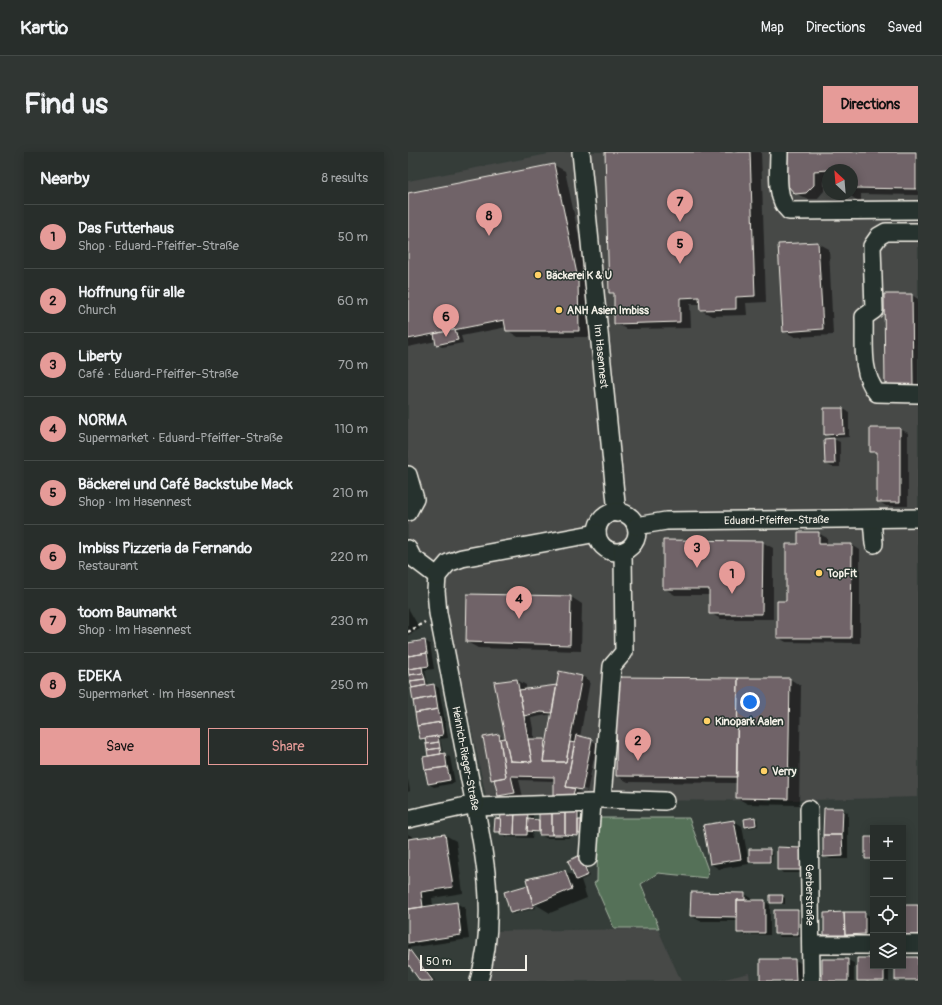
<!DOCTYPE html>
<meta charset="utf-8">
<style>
:root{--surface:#282e2b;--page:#303633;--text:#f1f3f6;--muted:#a5a8a9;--line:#444a47;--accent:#e69b98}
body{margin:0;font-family:Pangolin,sans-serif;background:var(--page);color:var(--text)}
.controls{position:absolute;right:12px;bottom:12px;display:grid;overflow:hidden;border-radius:0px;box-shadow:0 2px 10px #0003}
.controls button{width:36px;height:36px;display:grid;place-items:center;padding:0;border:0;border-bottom:1px solid var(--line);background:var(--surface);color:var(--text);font:20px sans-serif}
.compass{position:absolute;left:414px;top:12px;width:36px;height:36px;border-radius:50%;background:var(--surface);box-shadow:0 2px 10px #0003;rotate:334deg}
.scale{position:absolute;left:12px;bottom:10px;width:107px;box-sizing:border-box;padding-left:4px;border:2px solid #f4f1e8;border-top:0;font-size:11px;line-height:14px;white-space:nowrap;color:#f4f1e8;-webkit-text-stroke:3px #26332d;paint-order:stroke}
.you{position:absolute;left:342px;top:550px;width:14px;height:14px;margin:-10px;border:3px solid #fff;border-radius:50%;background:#1a73e8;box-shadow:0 0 0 6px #1a73e833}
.badge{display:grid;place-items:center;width:26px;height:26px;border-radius:50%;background:var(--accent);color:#111;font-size:13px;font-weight:700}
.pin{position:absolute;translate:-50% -33px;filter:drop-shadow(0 1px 2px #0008)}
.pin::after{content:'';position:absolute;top:21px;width:14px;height:12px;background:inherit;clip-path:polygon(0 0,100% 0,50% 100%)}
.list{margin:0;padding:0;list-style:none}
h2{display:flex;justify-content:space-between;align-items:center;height:52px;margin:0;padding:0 16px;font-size:17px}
h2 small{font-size:13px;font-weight:400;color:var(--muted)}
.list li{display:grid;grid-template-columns:26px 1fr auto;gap:12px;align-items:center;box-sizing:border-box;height:64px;padding:0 16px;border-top:1px solid var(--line)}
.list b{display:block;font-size:15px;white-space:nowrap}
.list p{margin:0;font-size:13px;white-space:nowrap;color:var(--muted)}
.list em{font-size:13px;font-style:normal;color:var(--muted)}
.actions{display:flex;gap:8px;padding:12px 16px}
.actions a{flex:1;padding:9px 0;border:1px solid var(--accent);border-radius:0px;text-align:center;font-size:14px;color:var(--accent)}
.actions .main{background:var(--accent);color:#111}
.icon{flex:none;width:22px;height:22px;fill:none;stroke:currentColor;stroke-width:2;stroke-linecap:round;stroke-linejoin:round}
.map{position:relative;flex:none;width:510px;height:829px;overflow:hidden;border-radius:0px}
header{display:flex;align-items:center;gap:24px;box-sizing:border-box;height:56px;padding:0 20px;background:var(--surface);border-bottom:1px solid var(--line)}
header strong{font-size:19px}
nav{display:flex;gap:22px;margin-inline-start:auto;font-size:14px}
.intro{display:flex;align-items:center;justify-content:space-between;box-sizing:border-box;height:96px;padding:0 24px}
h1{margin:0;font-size:28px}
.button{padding:10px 18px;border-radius:0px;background:var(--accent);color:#111;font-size:14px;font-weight:700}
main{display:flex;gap:24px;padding:0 24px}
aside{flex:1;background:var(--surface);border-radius:0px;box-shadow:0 2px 10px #0003}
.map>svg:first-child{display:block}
.built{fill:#464847;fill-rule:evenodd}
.green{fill:#547158;stroke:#a4b1a0}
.shadow{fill:#0007;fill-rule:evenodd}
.building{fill:#6f6367;stroke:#f4f1e8}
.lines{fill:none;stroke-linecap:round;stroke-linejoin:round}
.minor-casing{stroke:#f4f1e8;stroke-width:20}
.path{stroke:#f4f1e8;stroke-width:2.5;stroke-dasharray:3 3;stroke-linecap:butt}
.minor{stroke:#26332d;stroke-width:17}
.poi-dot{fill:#ffd166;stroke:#26332d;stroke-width:1.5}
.labels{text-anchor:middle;stroke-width:3;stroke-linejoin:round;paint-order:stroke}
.poi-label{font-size:11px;font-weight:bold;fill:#f4f1e8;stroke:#26332d;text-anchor:start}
.street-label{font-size:11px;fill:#f4f1e8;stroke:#26332d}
</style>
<header>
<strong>Kartio</strong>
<nav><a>Map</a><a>Directions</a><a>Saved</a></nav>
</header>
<div class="intro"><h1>Find us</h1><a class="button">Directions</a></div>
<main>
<aside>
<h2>Nearby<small>8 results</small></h2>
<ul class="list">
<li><span class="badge">1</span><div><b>Das Futterhaus</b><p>Shop · Eduard-Pfeiffer-Straße</p></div><em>50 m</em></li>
<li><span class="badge">2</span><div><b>Hoffnung für alle</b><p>Church</p></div><em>60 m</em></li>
<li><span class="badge">3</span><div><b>Liberty</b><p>Café · Eduard-Pfeiffer-Straße</p></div><em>70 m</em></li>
<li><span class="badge">4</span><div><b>NORMA</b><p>Supermarket · Eduard-Pfeiffer-Straße</p></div><em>110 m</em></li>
<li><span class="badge">5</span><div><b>Bäckerei und Café Backstube Mack</b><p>Shop · Im Hasennest</p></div><em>210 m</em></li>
<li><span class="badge">6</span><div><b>Imbiss Pizzeria da Fernando</b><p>Restaurant</p></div><em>220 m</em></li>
<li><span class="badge">7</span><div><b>toom Baumarkt</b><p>Shop · Im Hasennest</p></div><em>230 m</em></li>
<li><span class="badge">8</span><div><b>EDEKA</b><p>Supermarket · Im Hasennest</p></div><em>250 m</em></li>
</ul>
<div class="actions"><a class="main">Save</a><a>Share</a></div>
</aside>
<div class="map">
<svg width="510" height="829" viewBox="0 0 510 829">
<rect width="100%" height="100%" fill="#353d39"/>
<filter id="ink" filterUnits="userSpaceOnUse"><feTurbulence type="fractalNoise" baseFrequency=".025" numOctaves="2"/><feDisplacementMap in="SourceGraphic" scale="8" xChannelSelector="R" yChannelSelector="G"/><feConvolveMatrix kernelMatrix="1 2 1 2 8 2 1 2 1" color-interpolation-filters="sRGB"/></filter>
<g filter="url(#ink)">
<path class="built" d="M151 0H510V645L406 648 79 649 38 459 35 428 0 394V29ZM420 18H444V42H420Z
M250 777 273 829H72L83 779Z
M341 821 342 829H308Z"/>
<path class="green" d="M190 666H281L300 718 299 726 250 721 233 732 251 776H206L186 731 189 729Z"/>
<path class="shadow" d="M198 0H353L358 150 338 151 339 163 304 164 293 158 292 152H282L283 176 218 177 207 171V143L202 140Z
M381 0H510V43L453 42V51L440 42H444V18H420V25H416V39L409 47H399L387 41Z
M146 13 157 19 181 133 182 185H110L99 178V175L53 184 55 191 34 195 29 192 28 189 0 195V42Z
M410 91 421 97 425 183 387 185 376 179Z
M504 143 510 147V239H486Z
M417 257H435L441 260V285L423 286 432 290V315H424L418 312 426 287 417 282Z
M463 277H492L500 281V354H478L470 349V303L463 299Z
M410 381 419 386V393H444L452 398V491L378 490 370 485 391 393Z
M354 390 365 396V467H313L302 461V443H267L256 436Z
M60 443 163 445 174 452 173 499 70 496 59 490Z
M0 456 12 477 0 483Z
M17 489 22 492 26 517 17 518 20 534 26 533 31 536 40 586 32 587 35 602 42 605 47 631 26 635 21 632V605L19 590 13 586 0 512V492Z
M174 524 182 529 172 585 189 591 179 640 168 638 175 642 172 650 147 629 111 628 115 645 99 648 91 643 88 630 84 627 90 583 98 587 109 528 118 533V538L150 533ZM139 563H144L140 590 127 588 123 566ZM167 635 179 638 178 640 167 637Z
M382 527 393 534 391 653 340 652 329 646 330 631 220 630 209 624Z
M0 627 2 639 0 640Z
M434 657 440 661V707H422L416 704Z
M120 660 125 663V669H131L170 660 172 661V669L179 683 162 684V686H138L132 683V681L125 680 124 686 99 685 87 679 93 667Z
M346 666 349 667 350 674 341 676 338 674Z
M326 669 334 674 341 712 311 717 303 712Z
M0 682 8 687 37 683 48 689 55 741 24 746 25 754 48 751 57 756 61 787 0 796Z
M393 697 398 721H375L370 717Z
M362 698 364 700V711L342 709Z
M174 706 182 724 173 728 179 746 142 761 127 752 128 756 105 762 103 761 121 734 157 719 168 725Z
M284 741 337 742 345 747V749H357L362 753V783H335L330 780V769H292L283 764Z
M374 744 377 746V752L363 751Z
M389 759 395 762V785H372L367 781Z
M456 761 462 764V785L423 786 417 783Z
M1 798 6 802 27 829H14L0 811Z
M495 806H510V829L488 828V814H495Z
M465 807V814H481V829H450Z
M353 808H387L396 813V829H353Z
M440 808 446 811V829H415Z"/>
<path class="building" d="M197 0H342L347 144 328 145V157L292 158 291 145 272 146V170L206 172V141H201Z
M380 0H508V37L444 36V18H420L406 19V33L398 41 387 42 379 33Z
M146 12 170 127 171 179H98L96 168 0 187V41Z
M410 90 415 177 375 180 370 92Z
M476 142H504L505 234 477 235Z
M47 177 50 188 28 193 26 182Z
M416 256H435L436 282 416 283Z
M462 276H492V350H469V300H462Z
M426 286 427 312H417L416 287Z
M390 380H411V392H444L443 486H369V449H378V392H390Z
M255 388 355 389 354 462H301V437H255Z
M59 442 163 444 162 493 58 490Z
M17 488 19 501 0 504V491Z
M19 501 21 514 0 517V504Z
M14 515 15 521 1 523 0 517Z
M151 519 174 524 158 610H135Z
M15 521 17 527 2 529 1 523Z
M209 525 330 526 329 625 208 624Z
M330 526H382L380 647 328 646Z
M17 527 18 533 4 536 2 529Z
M109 527 116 564 124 610 102 609 86 530Z
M26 532 28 544 5 549 3 536Z
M149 533 144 561 133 560 116 564 111 538Z
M28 544 30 557 7 561 5 549Z
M30 557 33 570 9 574 7 561Z
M33 570 35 583 12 587 9 574Z
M91 582 98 625 83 628 75 585Z
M168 583 184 587 174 638 158 635Z
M30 584 31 590 18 592 17 586Z
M97 586 102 609 124 610 120 587H137L135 610H158L162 590 167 591 158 635 167 636 164 646 146 645V625L103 624 107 641 90 644 86 627 98 625 92 587Z
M31 590 32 596 19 598 18 592Z
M32 596 33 602 20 604 19 598Z
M37 601 39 615 17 618 15 605Z
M39 615 42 628 20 632 17 618Z
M416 656H435L434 683H415Z
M93 658H107L106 683 92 682Z
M107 658 120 659 119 683H106Z
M131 659H144V683H131Z
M144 659H157V683H144Z
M157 659H170V684L157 683Z
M347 665 348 673 337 675 336 667Z
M87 666 93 667V680H86Z
M120 667 131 668V680L119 679Z
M170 668H177V682H170Z
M326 668 333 707 302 712 295 673Z
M37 682 45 735 13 740 15 755 0 757V687Z
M415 683H434L435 704 415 705Z
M457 685H465V707H457Z
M369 695 393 696V718H369Z
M341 697H362V710H341Z
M172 703 180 723 168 728 160 709Z
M157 718 164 737 125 753 118 727Z
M120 733 126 755 102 761 96 740Z
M283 740 337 741V748H329V765L282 764Z
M362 743H375L374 751H362Z
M329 748H357V781H329Z
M49 750 53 783 0 791V757Z
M495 753H510V784H495Z
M366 758H390V782H366Z
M436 760H457V782L437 783Z
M436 760 437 783H416V761Z
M1 797 25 829H12L0 812Z
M495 805H510V828H487V814H495Z
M449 806H465V814H476V829H449Z
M352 807H387L388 829H352Z
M414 807H440V829H414Z"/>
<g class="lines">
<defs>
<g id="minor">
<path id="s1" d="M173 0 209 361"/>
<path d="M371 0C371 17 367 47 381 59L510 58"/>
<path d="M510 80H478L471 84 464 94 466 158 456 165C457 190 452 221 469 241L510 242"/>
<path d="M0 323 7 347 0 360"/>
<circle cx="209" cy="380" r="20"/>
<path d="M464 367 466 392"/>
<path id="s2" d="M228 374 258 369 510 366"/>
<path d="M0 397 4 405 29 424"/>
<path d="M215 399 216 500 204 514 194 647 257 649"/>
<path id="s3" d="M29 424 28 439 30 461C40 512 50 563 59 613 73 684 92 758 71 829"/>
<path d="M29 424 40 411 54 406 189 381"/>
<path d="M67 655 184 651 180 706"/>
<path id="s4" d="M401 657 403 829"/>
<path d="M0 667 67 652"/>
<path d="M495 792H510"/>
<path d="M403 793H465"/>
</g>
</defs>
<use href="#minor" class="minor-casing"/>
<path class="path" d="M0 480 17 470"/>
<use href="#minor" class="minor"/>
</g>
</g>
<g class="poi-dot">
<circle cx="130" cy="123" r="4"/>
<circle cx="151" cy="158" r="4"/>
<circle cx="411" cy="421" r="4"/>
<circle cx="299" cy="569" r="4"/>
<circle cx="356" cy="619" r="4"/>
</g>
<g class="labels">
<g class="poi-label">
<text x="138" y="127">Bäckerei K &amp; U</text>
<text x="159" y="162">ANH Asien Imbiss</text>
<text x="419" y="425">TopFit</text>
<text x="307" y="573">Kinopark Aalen</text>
<text x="364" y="623">Verry</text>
</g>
<g class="street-label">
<text dy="4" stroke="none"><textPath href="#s1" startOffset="205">Im Hasennest</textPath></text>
<text dy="4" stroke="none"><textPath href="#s2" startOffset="141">Eduard-Pfeiffer-Straße</textPath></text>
<text dy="4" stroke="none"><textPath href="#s3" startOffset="185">Heinrich-Rieger-Straße</textPath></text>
<text dy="4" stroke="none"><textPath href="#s4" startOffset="86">Gerberstraße</textPath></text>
</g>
</g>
</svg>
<div class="controls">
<button>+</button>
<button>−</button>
<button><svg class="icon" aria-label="locate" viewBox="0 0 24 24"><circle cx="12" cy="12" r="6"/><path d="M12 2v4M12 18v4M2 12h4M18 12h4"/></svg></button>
<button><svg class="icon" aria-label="layers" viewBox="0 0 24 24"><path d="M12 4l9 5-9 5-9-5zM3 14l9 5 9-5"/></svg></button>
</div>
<svg class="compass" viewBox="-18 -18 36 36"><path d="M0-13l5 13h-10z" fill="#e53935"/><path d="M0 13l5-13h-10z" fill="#a5a8a9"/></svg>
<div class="scale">50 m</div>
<div class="you"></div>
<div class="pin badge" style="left:324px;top:442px">1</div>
<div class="pin badge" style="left:230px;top:609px">2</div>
<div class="pin badge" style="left:289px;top:416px">3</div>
<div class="pin badge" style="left:111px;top:467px">4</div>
<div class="pin badge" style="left:272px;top:112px">5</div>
<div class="pin badge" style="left:38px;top:185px">6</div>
<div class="pin badge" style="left:272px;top:70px">7</div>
<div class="pin badge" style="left:81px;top:84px">8</div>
</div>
</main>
